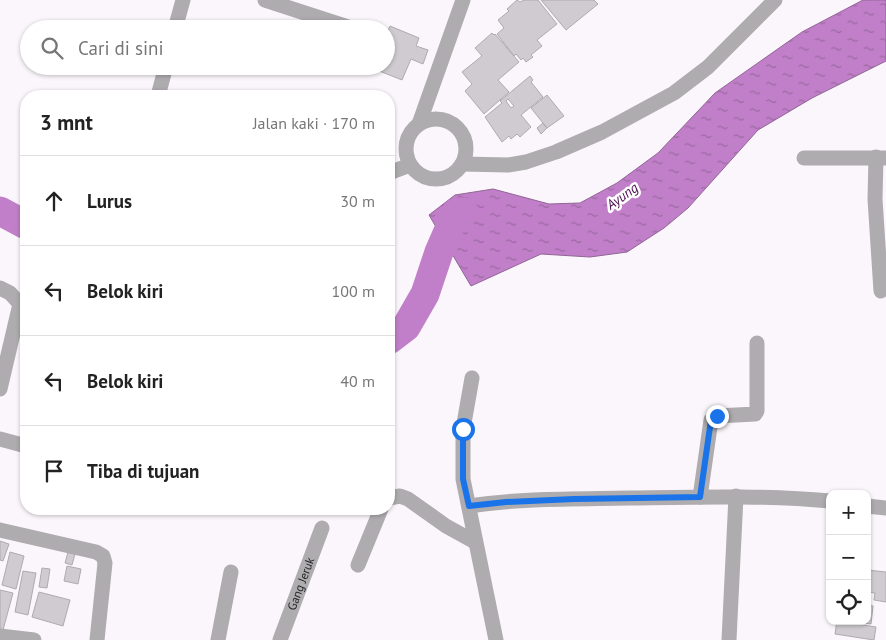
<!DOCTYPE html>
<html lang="id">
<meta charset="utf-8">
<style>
:root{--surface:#fff;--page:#f6f6f6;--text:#222;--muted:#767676;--line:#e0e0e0}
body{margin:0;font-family:"PT Sans",sans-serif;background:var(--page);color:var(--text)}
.controls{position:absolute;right:15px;bottom:15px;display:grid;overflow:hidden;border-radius:10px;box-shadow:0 1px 4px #0004}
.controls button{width:45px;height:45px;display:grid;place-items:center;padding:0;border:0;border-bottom:1px solid var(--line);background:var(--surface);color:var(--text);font:25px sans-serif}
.stop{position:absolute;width:15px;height:15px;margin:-11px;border:4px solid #1a73e8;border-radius:50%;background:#fff}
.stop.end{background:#1a73e8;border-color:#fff;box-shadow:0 1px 5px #0008}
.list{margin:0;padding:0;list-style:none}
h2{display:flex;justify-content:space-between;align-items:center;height:65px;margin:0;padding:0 20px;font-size:21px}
h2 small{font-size:16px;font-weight:400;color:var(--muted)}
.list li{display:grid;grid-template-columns:32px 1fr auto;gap:15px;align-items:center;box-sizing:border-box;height:90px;padding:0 20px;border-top:1px solid var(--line)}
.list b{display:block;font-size:19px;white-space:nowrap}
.list em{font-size:16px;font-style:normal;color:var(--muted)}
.icon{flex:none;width:28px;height:28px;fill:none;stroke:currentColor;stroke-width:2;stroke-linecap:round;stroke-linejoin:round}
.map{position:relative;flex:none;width:886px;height:640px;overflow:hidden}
.search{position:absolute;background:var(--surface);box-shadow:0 1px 4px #0004;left:20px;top:20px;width:375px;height:55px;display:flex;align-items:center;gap:12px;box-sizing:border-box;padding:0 18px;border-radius:28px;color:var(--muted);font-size:19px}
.panel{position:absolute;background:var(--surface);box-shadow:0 1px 4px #0004;left:20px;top:90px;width:375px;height:425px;border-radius:20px}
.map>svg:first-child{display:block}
.water{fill:url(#water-ripples);stroke:#926498}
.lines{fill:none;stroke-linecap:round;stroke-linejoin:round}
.river{stroke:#c07fc8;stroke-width:29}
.building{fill:#cfcbd0;stroke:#aeaaaf;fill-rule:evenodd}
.minor{stroke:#aeacae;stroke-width:15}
.route{stroke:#1a73e8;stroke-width:6}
.labels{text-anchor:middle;stroke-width:5;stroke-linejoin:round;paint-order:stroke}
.street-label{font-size:12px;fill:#262527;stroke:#fff}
.water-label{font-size:14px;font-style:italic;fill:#4b0e53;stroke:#fff}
</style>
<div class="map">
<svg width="886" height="640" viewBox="0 0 886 640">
<defs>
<pattern id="water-ripples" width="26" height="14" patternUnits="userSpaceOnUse" patternTransform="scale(1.25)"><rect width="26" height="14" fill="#c07fc8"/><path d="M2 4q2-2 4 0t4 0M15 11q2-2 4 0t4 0" fill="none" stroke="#9c68a2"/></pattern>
</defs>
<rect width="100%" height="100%" fill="#fbf6fb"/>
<path class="water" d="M863 0H886V61L812 98 758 130 688 208 664 228 627 252 590 257 541 254 471 286 429 215 455 195 493 189 549 204 580 203 617 183 658 153 715 93 802 32Z"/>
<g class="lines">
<path class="river" d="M0 211 26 225
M389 340 406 327 425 294 439 252 456 213 464 212"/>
</g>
<path class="building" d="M517 0 520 2 524 0H538L557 24 537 40 542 46 531 55 533 57 526 62 523 58 521 60 516 54 514 56 497 34 504 28 498 20 509 11 507 9Z
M541 0H594L598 4 566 30Z
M390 26 419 38 416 46 428 50 423 64 411 59 402 80 367 66H386V33H387Z
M492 33 494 35 495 34 519 62 498 80 509 92 484 114 465 91 472 84 462 72 482 56 475 48Z
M530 76 533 80 531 82 543 97 521 115 531 127 520 137 517 134 511 139 509 136 502 142 485 117 502 103 500 101ZM508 99 514 106 511 108 506 101Z
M547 95 564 116 547 128 531 108Z
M543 123 547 128 541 134 537 128Z
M0 541 9 544 3 561 0 560Z
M10 552 24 556 16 589 2 585Z
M68 552 75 554 72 565 65 563Z
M67 566 81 569 78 584 64 581Z
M42 568 50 569 47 588 39 587Z
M867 570 886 572V602L874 600 875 593 867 592Z
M23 571 36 573 28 615 15 612Z
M0 590 13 593 3 630 0 629Z
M39 592 70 600 63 626 32 617Z
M867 605 873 606 871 624 850 621H867Z
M837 621 876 627 874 640 835 634Z"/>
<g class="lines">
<g class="minor">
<path d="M265 0 354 29"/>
<path d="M175 29 183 0"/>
<path d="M158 96 166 66"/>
<circle cx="436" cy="149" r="30"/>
<path d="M419 124 463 0"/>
<path d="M876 157 875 199 881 291"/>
<path d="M804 158H885"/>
<path d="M462 164 508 165 526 162 556 152 602 132 674 93 708 67 775 0"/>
<path d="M389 173 410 165"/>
<path d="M0 288 10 293 20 304 0 389"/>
<path d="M472 378 463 429V479L496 640"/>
<path d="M0 439 26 446"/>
<path d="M700 497 711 420 717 416 755 414 757 411V343"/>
<path d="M389 498 400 496 408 499 446 526 475 542"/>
<path d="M469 506C521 498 576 499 628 498 696 497 763 495 830 501"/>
<path d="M867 506 886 508"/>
<path d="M0 530 96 552 103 556 105 563 97 640"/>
<path d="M358 565 381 509"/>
<path d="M0 636 34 640"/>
<path d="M218 640 231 572"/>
<path id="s1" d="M280 640 322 528"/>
<path d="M729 640 736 496"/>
</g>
</g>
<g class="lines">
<path class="route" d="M463 429V479L469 506 506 502 574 499 700 497 711 420 717 416"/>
</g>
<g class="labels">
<g class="street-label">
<text dy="4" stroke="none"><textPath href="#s1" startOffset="60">Gang Jeruk</textPath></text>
</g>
<g class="water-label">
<text transform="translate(622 196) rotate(-36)" y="5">Ayung</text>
</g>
</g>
</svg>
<div class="controls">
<button>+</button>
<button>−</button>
<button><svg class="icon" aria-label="locate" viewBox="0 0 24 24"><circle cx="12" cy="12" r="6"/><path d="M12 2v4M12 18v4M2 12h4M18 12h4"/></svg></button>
</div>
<div class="stop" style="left:463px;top:429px"></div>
<div class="stop end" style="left:717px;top:416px"></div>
<div class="search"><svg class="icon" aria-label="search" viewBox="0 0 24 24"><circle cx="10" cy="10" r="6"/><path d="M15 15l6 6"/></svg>Cari di sini</div>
<section class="panel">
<h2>3 mnt<small>Jalan kaki · 170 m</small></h2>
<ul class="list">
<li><svg class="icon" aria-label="ahead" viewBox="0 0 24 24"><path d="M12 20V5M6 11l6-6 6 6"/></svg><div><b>Lurus</b></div><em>30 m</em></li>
<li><svg class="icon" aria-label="left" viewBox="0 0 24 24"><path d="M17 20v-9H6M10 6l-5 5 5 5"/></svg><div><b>Belok kiri</b></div><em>100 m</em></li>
<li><svg class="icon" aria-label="left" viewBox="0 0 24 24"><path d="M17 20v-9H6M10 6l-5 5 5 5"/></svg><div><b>Belok kiri</b></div><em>40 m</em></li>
<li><svg class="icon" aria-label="arrive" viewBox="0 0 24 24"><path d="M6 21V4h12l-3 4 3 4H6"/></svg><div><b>Tiba di tujuan</b></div></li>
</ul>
</section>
</div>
